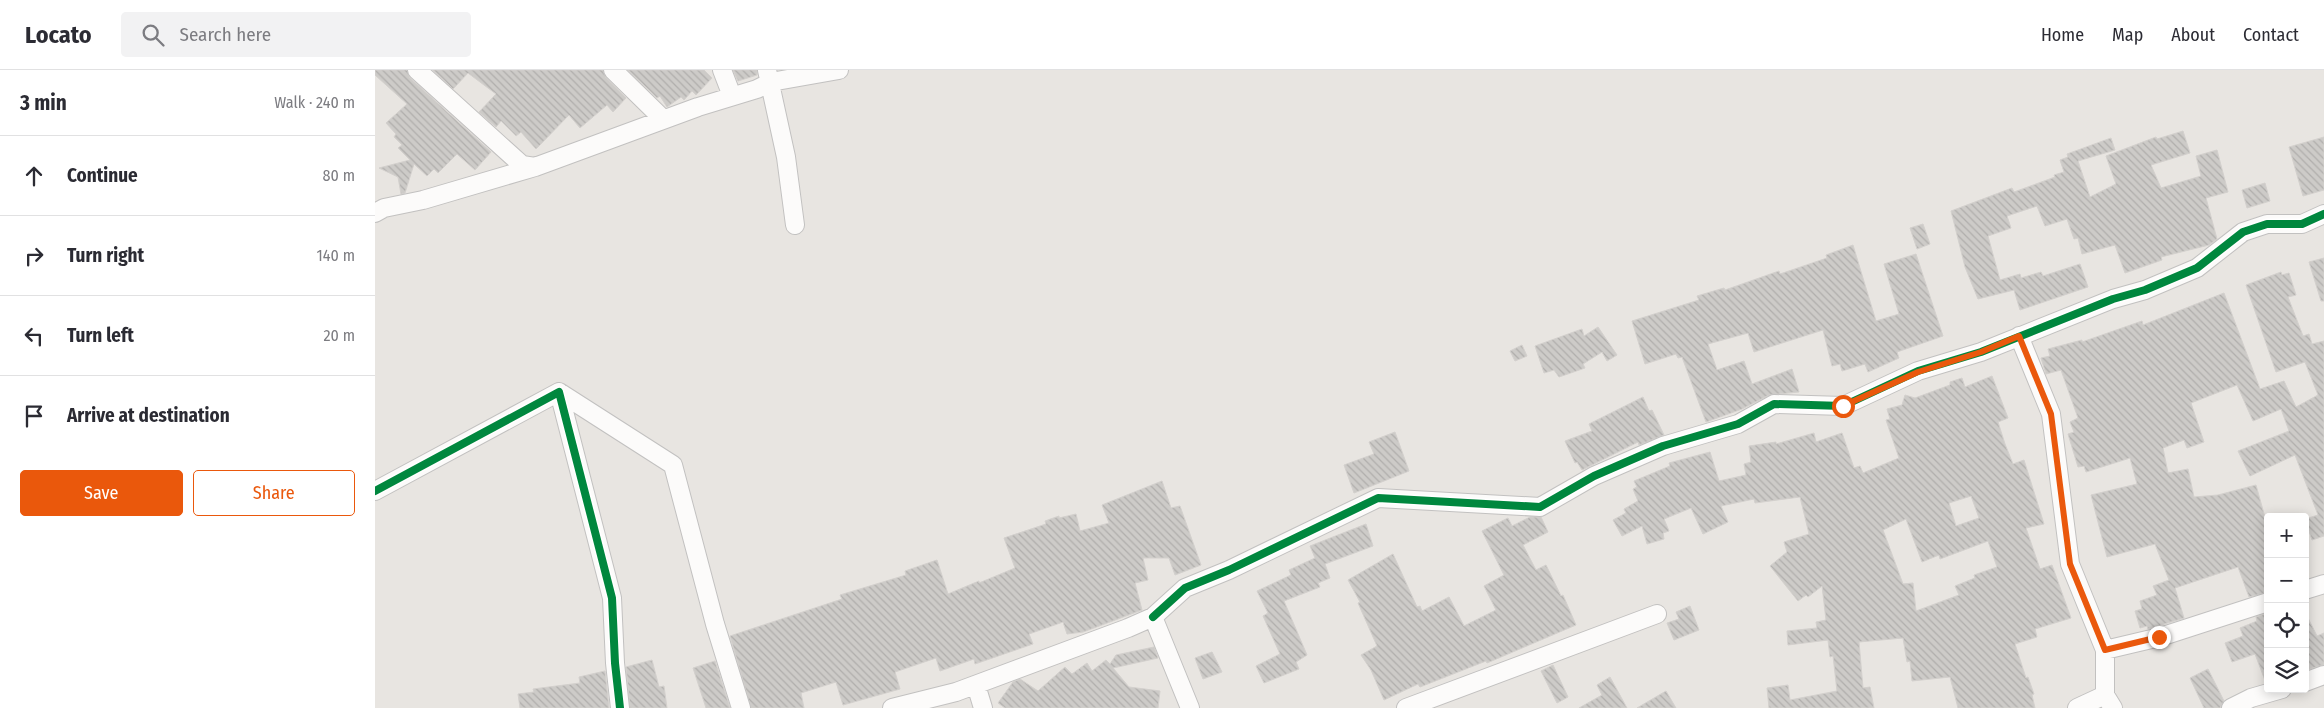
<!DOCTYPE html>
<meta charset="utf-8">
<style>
:root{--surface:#fff;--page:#f2f2f3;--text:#2b2b33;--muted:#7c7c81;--line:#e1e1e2;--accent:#ea580c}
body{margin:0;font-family:"Fira Sans Condensed",sans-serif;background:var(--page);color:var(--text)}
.controls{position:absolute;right:15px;bottom:15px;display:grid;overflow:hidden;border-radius:5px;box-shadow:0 2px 12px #0003}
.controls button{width:45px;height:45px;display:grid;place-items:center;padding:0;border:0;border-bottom:1px solid var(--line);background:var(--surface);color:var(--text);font:25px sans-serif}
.stop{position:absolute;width:15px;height:15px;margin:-11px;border:4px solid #ea580c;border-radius:50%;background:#fff}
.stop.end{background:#ea580c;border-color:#fff;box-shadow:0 1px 5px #0008}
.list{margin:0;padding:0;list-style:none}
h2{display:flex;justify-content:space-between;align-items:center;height:65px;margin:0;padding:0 20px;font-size:21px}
h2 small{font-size:16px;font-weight:400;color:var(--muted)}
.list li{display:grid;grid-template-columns:32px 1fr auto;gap:15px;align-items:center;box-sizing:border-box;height:80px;padding:0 20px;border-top:1px solid var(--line)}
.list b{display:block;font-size:19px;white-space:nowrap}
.list em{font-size:16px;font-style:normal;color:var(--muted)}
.actions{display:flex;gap:10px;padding:15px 20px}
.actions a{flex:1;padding:11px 0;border:1px solid var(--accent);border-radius:5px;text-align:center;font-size:18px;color:var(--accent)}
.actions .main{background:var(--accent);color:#fff}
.icon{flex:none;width:28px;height:28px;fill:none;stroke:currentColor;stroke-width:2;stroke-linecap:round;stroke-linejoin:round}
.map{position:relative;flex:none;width:1949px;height:638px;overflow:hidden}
header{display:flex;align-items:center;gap:30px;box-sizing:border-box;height:70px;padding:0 25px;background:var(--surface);border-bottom:1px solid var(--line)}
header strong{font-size:24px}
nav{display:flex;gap:28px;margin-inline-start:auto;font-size:18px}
.search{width:350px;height:45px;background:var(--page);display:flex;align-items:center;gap:12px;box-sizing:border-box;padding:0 18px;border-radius:5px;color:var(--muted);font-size:19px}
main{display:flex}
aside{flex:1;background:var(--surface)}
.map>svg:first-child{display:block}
.building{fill:url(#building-back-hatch);stroke:#d3d0cd;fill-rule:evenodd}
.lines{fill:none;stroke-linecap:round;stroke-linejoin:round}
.minor-casing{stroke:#c2c1c0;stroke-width:20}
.minor{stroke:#fcfbfa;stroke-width:18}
.cycleway-casing{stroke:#fff;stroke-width:11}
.cycleway{stroke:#00873e;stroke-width:8}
.route{stroke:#ea580c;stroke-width:6}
</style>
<header>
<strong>Locato</strong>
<div class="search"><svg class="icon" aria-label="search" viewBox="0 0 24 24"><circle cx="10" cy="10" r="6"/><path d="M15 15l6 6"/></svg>Search here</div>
<nav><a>Home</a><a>Map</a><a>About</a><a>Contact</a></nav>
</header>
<main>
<aside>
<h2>3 min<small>Walk · 240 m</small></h2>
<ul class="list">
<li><svg class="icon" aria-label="ahead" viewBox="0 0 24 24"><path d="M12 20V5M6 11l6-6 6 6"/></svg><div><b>Continue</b></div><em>80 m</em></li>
<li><svg class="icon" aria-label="right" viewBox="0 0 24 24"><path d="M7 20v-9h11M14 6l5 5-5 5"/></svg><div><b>Turn right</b></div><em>140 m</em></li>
<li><svg class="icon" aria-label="left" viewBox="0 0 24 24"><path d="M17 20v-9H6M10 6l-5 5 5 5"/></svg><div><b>Turn left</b></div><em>20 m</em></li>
<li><svg class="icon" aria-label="arrive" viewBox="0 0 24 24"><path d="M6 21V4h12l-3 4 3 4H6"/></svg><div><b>Arrive at destination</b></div></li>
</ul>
<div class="actions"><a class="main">Save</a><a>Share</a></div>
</aside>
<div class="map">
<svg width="1949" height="638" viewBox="0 0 1949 638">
<defs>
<pattern id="building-back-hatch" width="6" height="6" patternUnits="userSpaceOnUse" patternTransform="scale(1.25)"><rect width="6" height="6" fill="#cdcbc8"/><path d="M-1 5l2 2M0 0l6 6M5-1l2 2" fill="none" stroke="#b0aeac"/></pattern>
</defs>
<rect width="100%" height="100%" fill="#e8e5e1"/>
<path class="building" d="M0 0H32L35 8 116 82 100 100 82 84 63 103 59 99 52 106 39 94 30 123 26 124 23 107 4 98 35 90 23 78 27 75 19 67 21 64 11 53 32 34 0 5Z
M58 0H228L231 8 251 28 238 42 232 35 205 58 194 45 161 79 146 62 141 66 126 51 121 57 104 42 121 24 93 3 78 19Z
M253 0H329L337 8 321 25 317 21 309 30 306 27 292 37 285 26 282 28Z
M358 0H382V5L363 11Z
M1808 61 1815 83 1776 95 1786 118 1826 106 1821 86 1842 80 1853 122 1831 128 1842 169 1834 175 1786 187 1787 190 1750 203 1740 175 1707 184 1703 168 1699 169 1692 149 1670 156 1662 136 1632 146 1636 158 1613 166 1625 210 1645 204 1646 208 1666 202 1668 206 1705 194 1713 217 1645 240 1639 220 1603 229 1590 197 1576 141 1637 118 1639 122 1680 107 1679 105 1689 102 1685 90 1693 87 1692 84 1736 68 1740 80 1703 91 1715 127 1741 114 1731 86 1781 67 1782 69Z
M1949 67V120L1928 126 1914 77Z
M1890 113 1895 131 1872 138 1867 120Z
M1548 154 1555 174 1542 179 1535 158Z
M1478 175 1501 251 1524 244 1509 194 1541 184 1568 266 1522 282 1524 288 1493 302 1490 294 1467 301 1465 294 1457 296 1448 260 1379 282 1373 263 1333 274 1342 300 1369 291 1377 314 1417 299 1424 322 1394 325 1367 339 1331 352 1307 287 1303 288 1301 284 1270 294 1257 251 1324 230 1322 226 1349 218 1350 220 1404 201 1405 204 1452 188 1451 185Z
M1949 188V231H1946L1934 192Z
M1906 202 1907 205 1914 203 1921 225 1913 227 1928 266 1934 264 1937 274 1949 271V466L1937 470 1930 449 1943 445 1920 385 1875 406 1863 381 1914 361 1906 339 1878 351 1862 315 1816 333 1829 372 1812 378 1809 370 1788 378 1793 403 1813 399 1819 427 1843 425 1881 415 1893 458V522L1874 527 1863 497 1800 518 1809 548 1773 559 1772 556 1765 558 1760 541 1767 539 1765 531 1782 525 1778 516 1794 510 1780 474 1732 487 1716 425 1762 414 1755 388 1711 402 1709 396 1703 397 1693 364 1699 362 1695 352 1703 348 1686 300 1671 304 1666 288 1675 286 1673 279 1707 270V272L1767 251 1768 255 1849 223 1885 319 1909 311 1921 337 1943 325 1930 292 1901 302 1871 215Z
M1223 257 1242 285 1232 291 1227 282 1208 294 1210 298 1184 307 1179 300 1169 303 1160 276 1207 259 1209 266Z
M1147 275 1152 286 1140 291 1135 281Z
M1617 306 1633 348 1623 352 1630 374 1638 394 1649 390 1669 454 1651 458 1665 499 1677 495 1696 548 1660 559 1662 567 1640 574 1651 608 1653 607 1659 624 1657 625 1660 638H1583L1575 607 1537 611 1535 591 1532 592 1528 568 1484 572 1488 618 1495 617 1499 638H1394L1392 618 1413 615 1415 630 1462 621 1458 586 1455 587 1453 570 1413 575 1412 561 1442 558 1441 552 1451 550 1447 516 1433 527 1431 525 1423 531 1395 496 1412 482 1409 472 1434 464 1425 427 1380 433 1379 429 1346 436 1353 452 1328 464 1316 438 1289 449 1294 461 1288 463 1289 469 1272 474 1267 456 1247 466 1238 450 1251 443 1249 439 1263 431 1258 419 1262 417 1259 411 1295 396 1294 393 1335 382 1344 411 1371 405 1369 394 1376 392 1374 376 1401 372V374L1439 363 1441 372 1467 363 1479 398 1485 396 1488 403 1524 388 1511 350 1515 349 1512 339 1527 335 1530 325 1540 328 1575 315V312L1587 308 1590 317ZM1596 426 1604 448 1581 456 1574 433ZM1531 449 1547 492 1564 485 1565 489 1613 471 1622 497 1599 505 1600 508 1580 516 1584 525 1541 541 1538 513 1528 514 1508 460Z
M1268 327 1274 341 1277 340 1289 365 1264 375 1263 372 1207 400 1202 392 1200 393 1190 371 1217 361 1214 354Z
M1020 362 1034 401 979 423 969 395 999 384 994 372Z
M787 411 796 438 805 436 826 495 800 505 794 488H768L773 510 760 513 767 540 708 562 692 564 688 552 654 564 658 574 600 594 599 589 565 601 561 588 520 602 525 619 468 635 461 612 426 623 429 638H376L355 566 467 529 465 525 531 505 530 501 562 490 573 524 604 511V513L640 498 629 468 671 454 670 451 684 446V448L701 444 705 461 734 453 727 435Z
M1155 447H1166L1173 462 1148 475 1161 500 1171 495 1186 526 1188 525 1201 555 1112 593 1111 591 1045 617 1043 614 1009 630 996 600 986 585 1002 576 983 533 985 532 973 510 1018 484 1042 537 1045 536 1047 541 1074 527 1089 556 1121 540 1109 516 1129 505 1107 461 1133 448 1137 456Z
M991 454 998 476 950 494 955 508 943 513 945 517 909 531 932 585 921 592 924 599 889 613 881 596 905 584 888 546 893 543 882 521 916 505 914 500 940 488 935 476Z
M1315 536 1324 560 1299 570 1292 553 1304 549 1301 542Z
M1930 542 1942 566 1949 563V595L1934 599 1930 591Z
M1893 543V612L1891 613 1880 584 1857 592 1850 573 1868 566 1865 558 1882 551 1881 547Z
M779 577 783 588 738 598 754 617 785 621 783 638H630L623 633 638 612 645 609 663 621 690 597 697 604 712 593 717 601 731 590 735 594 741 585Z
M837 582 847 602 828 609 820 588Z
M277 590 284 617 289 616 292 638H255L251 597Z
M340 591 355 638H331L318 598Z
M1178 595 1193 627 1182 633 1166 601Z
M1833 599 1849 631 1845 638H1829L1815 608Z
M230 601 234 638H145L143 624 159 622 158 619 205 613 204 607Z
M1235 607 1252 638H1204L1227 625 1222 615Z
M1291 621 1301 638H1262Z"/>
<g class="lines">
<defs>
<path id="minor" d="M42 0 147 95 160 97
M238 0 288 49
M347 0 357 26
M392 0 411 87 420 155
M0 143 9 138 48 130 160 97 323 37 382 19 396 12 464 0
M1644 266 1676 344 1695 494 1730 580
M184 322 298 395 340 554 366 638
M0 421 184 322 237 528 240 593 245 638
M1930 520 1949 514
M778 547 810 518 854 500 1003 428 1165 437 1219 406 1288 376 1363 354 1399 334 1468 336 1543 301 1606 282 1738 229 1770 220 1822 198 1868 162 1892 154H1927L1949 144
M1930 612 1949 605
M601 615 608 638
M517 638 581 622 753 558 778 547 815 638
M1031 638 1282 544
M1702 638 1730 625
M1738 638 1730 625V580L1785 567 1893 532
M1856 638 1876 628 1907 619"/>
</defs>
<use href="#minor" class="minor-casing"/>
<use href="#minor" class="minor"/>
<defs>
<path id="cycleway" d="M0 421 184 322 237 528 240 593 245 638
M778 547 810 518 854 500 1003 428 1165 437 1219 406 1288 376 1363 354 1399 334 1468 336 1543 301 1606 282 1738 229 1770 220 1822 198 1868 162 1892 154H1927L1949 144"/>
</defs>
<use href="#cycleway" class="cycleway-casing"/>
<use href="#cycleway" class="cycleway"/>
</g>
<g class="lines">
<path class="route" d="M1468 336 1543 302 1606 282 1644 266 1676 344 1695 494 1730 580 1784 567"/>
</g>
</svg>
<div class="controls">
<button>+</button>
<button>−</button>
<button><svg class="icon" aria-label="locate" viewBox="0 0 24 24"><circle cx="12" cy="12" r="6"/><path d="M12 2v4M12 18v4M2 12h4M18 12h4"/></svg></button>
<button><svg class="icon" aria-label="layers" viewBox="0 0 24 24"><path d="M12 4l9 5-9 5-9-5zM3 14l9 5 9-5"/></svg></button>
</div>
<div class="stop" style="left:1468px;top:336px"></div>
<div class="stop end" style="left:1784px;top:567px"></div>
</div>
</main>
